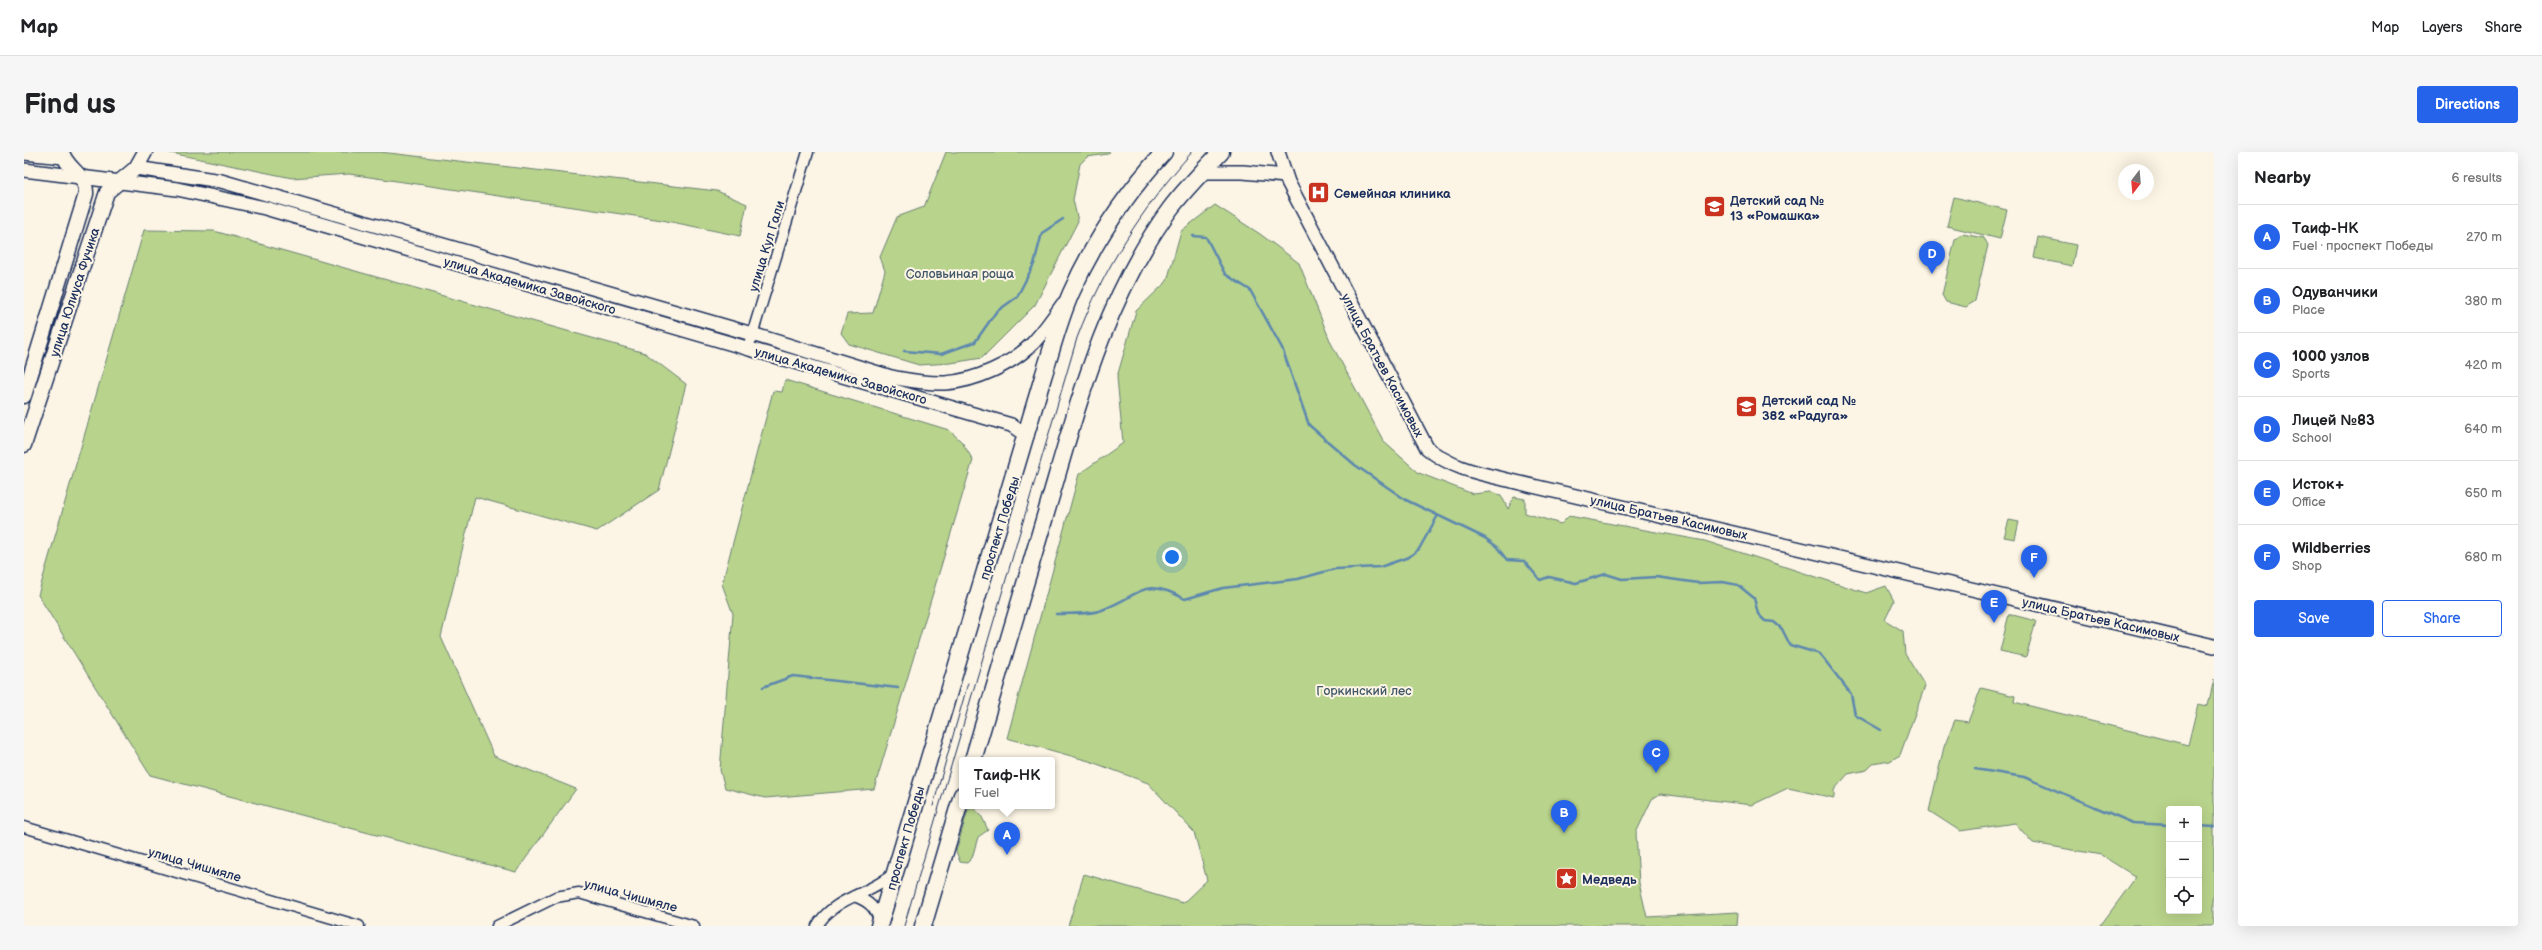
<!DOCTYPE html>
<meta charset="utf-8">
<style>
:root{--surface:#fff;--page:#f6f6f6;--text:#202124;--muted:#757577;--line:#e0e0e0;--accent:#2563eb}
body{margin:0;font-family:"Balsamiq Sans",sans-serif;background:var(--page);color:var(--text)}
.controls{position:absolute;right:12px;bottom:12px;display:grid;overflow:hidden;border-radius:4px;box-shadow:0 4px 16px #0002}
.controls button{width:36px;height:36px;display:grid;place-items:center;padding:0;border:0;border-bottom:1px solid var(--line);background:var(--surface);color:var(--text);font:20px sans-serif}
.compass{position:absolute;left:2094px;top:12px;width:36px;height:36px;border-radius:50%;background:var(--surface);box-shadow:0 4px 16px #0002;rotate:196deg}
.you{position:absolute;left:1148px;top:405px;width:14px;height:14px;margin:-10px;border:3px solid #fff;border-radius:50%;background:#1a73e8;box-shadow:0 0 0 6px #1a73e833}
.badge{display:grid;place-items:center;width:26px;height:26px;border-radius:50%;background:var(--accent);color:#fff;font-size:13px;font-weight:700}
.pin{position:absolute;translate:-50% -33px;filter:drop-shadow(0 1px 2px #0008)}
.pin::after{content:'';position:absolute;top:21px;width:14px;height:12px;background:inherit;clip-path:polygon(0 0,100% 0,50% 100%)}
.popup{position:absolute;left:935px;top:605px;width:96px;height:52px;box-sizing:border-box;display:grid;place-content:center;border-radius:4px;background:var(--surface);filter:drop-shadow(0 1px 3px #0005);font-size:13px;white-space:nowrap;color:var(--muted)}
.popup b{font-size:15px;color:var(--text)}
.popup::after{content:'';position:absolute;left:50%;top:100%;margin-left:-8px;border:8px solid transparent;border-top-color:var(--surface)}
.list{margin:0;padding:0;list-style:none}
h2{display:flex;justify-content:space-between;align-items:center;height:52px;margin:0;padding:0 16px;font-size:17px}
h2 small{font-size:13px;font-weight:400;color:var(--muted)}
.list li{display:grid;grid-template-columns:26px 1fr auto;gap:12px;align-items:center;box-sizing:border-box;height:64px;padding:0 16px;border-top:1px solid var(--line)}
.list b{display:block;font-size:15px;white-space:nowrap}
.list p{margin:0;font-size:13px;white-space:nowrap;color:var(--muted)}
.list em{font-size:13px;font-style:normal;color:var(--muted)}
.actions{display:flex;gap:8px;padding:12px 16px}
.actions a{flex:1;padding:9px 0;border:1px solid var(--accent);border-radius:4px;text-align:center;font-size:14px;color:var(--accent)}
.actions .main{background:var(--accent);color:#fff}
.icon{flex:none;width:22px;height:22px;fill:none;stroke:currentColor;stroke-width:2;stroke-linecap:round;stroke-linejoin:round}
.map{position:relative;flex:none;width:2190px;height:774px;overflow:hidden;border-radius:4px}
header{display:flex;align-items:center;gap:24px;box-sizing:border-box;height:56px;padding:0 20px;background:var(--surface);border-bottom:1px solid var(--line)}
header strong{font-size:19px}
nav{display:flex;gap:22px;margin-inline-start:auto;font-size:14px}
.intro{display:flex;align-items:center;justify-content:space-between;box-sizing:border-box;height:96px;padding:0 24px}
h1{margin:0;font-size:28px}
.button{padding:10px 18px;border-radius:4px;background:var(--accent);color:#fff;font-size:14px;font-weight:700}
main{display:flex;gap:24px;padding:0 24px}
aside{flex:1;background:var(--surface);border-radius:4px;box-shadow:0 4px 16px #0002}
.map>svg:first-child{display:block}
.green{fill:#b8d38b;stroke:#6a8174;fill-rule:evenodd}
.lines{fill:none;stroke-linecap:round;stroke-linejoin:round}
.stream{stroke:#5c87b0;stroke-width:2.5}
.minor-casing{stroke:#1b2f5e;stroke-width:13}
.tertiary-casing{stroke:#1b2f5e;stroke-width:16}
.secondary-casing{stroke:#1b2f5e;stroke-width:17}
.primary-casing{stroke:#1b2f5e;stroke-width:19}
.minor{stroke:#fcf5e5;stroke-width:10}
.tertiary{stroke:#fcf5e5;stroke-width:13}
.secondary{stroke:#fcf5e5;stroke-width:14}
.primary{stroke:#fcf5e5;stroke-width:16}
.tram{stroke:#1b2f5e;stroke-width:1}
.labels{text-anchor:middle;stroke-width:4;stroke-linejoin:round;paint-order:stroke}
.poi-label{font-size:13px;font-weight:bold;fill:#1b2f5e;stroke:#fcf5e5;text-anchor:start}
.street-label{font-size:13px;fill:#1b2f5e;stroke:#fcf5e5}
.park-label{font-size:13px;fill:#425869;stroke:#fcf5e5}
</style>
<header>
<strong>Map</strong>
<nav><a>Map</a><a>Layers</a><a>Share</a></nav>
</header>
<div class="intro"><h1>Find us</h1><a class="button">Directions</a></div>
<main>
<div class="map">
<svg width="2190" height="774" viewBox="0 0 2190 774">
<rect width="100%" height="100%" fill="#fcf5e5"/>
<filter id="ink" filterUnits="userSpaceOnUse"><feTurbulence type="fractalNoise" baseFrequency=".025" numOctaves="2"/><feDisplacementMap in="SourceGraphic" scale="8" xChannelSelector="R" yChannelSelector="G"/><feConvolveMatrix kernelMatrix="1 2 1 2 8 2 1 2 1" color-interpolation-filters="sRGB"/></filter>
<g filter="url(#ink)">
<path class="green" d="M142 0H356L693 39 723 52 716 84 638 68 325 22 268 26Z
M922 0H1086L1084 2 1063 5 1056 12 1049 48 1054 69 1011 153 958 206 927 211 895 213 825 192 817 181 823 162 849 161 861 119 856 105 873 65 900 55Z
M1930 45 1983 58 1976 87 1923 74Z
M1191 53 1236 82 1275 111 1307 191 1360 290 1395 321 1449 342 1466 340 1477 343 1484 357 1490 345 1501 347V361L1537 372 1545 364 1681 389 1842 441 1862 434 1870 449 1861 468 1879 479 1881 502 1901 534 1876 603 1866 609 1849 612 1843 618 1824 622 1810 638V646L1764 636 1728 653 1636 642 1628 647 1612 681 1615 731 1623 765 1714 760 1713 774H1044L1060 722 1159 751 1183 728 1170 680 1124 631 1065 609 983 586 1055 322 1099 291 1093 225 1112 159 1143 129 1157 79Z
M120 78 190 79 621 201 662 232 635 338 573 379 451 345 417 485 470 604 552 637 492 720 126 623 14 443Z
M1938 82 1960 86 1964 93 1951 149 1942 155 1922 150 1918 143 1931 88Z
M2014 85 2052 93 2048 114 2010 106Z
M761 228 925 278 938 290 949 308 850 637 741 646 701 636 696 618 709 462 698 432 749 239 758 240Z
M1985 368 1995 370 1991 387 1980 385Z
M1985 462 2012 469 2002 505 1976 499Z
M2190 527V774H2076L2112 725 2077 703 2009 691 1991 671 1936 679 1905 659 1920 595 1931 568 1944 570 1957 536 1991 544 1990 550 2164 593 2174 552 2184 554ZM2145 657H2175V759H2145Z
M949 656 957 663 964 678 954 685 948 706 943 711 936 710 932 699 944 658Z"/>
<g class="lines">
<path class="stream" d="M1169 84 1182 85 1201 122 1226 138 1258 196 1285 273 1331 313 1382 348 1461 386 1472 394 1483 408 1500 409 1516 428 1525 425 1552 431 1582 422 1598 427 1632 425 1674 431 1699 430 1714 433 1730 446 1734 462 1741 469 1750 470 1758 477 1766 493 1796 502 1827 542 1831 563 1857 578
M880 199 917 202 951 190 972 160 993 145 1010 112 1018 81 1039 67
M1032 462C1046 461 1066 463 1078 458 1118 443 1118 424 1161 447L1199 436 1274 427 1311 417 1356 415 1385 405 1395 397 1413 365
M739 535 769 524 874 536
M1951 617 2000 625 2109 671 2145 673
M2175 674 2190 675"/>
<defs>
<path id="minor" d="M724 196 784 0
M0 675 335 774
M830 744C845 749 852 756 856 771
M473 774 532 745 555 741 670 774
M793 774C810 745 845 743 869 722"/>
<path id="tertiary" d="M1254 0 1264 30 1403 296C1429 318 1460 322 1492 330L2190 494
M0 1 40 5
M112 16 197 29 728 182 867 225C884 228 903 232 921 231 952 229 988 212 1009 191 1020 179 1030 165 1039 152
M0 18 153 37 241 56 987 273 1003 284
M1178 20H1219L1261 24"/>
<path id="secondary" d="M0 244 62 42C63 22 43 18 38 0
M0 293 83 40 112 16 121 0"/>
<path id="primary" d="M949 608C973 526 997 444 1022 361 1053 256 1080 147 1146 57 1161 37 1180 18 1197 0
M855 774 1019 225C1028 197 1035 168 1047 141 1070 89 1102 42 1140 0
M899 774 938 643"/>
</defs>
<use href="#minor" class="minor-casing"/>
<use href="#tertiary" class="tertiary-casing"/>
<use href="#secondary" class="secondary-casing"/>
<use href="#primary" class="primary-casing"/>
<use href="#minor" class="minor"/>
<use href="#tertiary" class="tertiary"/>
<use href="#secondary" class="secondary"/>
<use href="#primary" class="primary"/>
<path class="tram" d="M909 654 944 531
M880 774 1053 186C1080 115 1118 57 1168 0"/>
</g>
</g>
<defs>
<symbol id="hospital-square" viewBox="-11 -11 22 22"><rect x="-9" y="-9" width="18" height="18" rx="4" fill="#c8321e" stroke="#fcf5e5"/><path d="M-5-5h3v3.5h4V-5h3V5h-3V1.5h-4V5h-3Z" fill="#fff"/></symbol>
<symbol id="school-square" viewBox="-11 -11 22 22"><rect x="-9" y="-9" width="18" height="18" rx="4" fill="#c8321e" stroke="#fcf5e5"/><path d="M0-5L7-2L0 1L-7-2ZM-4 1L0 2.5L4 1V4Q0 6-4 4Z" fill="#fff"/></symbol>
<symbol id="sight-square" viewBox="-11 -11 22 22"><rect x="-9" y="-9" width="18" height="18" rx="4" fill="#c8321e" stroke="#fcf5e5"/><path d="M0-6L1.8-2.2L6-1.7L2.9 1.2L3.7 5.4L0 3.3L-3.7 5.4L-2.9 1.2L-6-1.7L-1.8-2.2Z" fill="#fff"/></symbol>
</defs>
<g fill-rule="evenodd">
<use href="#hospital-square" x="1282" y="28" width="25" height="25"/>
<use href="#school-square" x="1678" y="42" width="25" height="25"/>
<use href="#school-square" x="1710" y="242" width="25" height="25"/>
<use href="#sight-square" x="1530" y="714" width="25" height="25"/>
</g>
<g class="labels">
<g class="poi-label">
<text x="1310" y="46">Семейная клиника</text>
<text x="1706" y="53">Детский сад №<tspan x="1706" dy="15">13 «Ромашка»</tspan></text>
<text x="1738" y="253">Детский сад №<tspan x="1738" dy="15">382 «Радуга»</tspan></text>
<text x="1558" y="732">Медведь</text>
</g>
<g class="street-label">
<text transform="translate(742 94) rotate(-73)" y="5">улица Кул Гали</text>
<text transform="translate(506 133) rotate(16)" y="5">улица Академика Завойского</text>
<text transform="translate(50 140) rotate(-72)" y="5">улица Юлиуса Фучика</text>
<text transform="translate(1359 213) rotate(62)" y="5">улица Братьев Касимовых</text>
<text transform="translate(817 223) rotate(16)" y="5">улица Академика Завойского</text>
<text transform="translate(1645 365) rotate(13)" y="5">улица Братьев Касимовых</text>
<text transform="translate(975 376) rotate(-73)" y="5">проспект Победы</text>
<text transform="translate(2077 467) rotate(13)" y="5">улица Братьев Касимовых</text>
<text transform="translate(881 686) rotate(-74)" y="5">проспект Победы</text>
<text transform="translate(171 712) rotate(16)" y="5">улица Чишмяле</text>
<text transform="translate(607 743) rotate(15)" y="5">улица Чишмяле</text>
</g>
<g class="park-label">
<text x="936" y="126">Соловьиная роща</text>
<text x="1340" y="543">Горкинский лес</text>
</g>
</g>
</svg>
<div class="controls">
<button>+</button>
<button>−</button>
<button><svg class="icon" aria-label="locate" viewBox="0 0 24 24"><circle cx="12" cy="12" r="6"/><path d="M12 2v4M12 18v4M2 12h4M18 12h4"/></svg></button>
</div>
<svg class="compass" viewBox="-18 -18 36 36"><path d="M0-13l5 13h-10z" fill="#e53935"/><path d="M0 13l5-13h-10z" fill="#757577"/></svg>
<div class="you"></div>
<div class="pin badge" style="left:983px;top:703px">A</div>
<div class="popup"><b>Таиф-НК</b>Fuel</div>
<div class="pin badge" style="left:1540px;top:681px">B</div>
<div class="pin badge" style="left:1632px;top:621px">C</div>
<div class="pin badge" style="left:1908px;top:122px">D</div>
<div class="pin badge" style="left:1970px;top:471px">E</div>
<div class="pin badge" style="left:2010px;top:426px">F</div>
</div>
<aside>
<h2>Nearby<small>6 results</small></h2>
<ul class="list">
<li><span class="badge">A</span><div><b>Таиф-НК</b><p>Fuel · проспект Победы</p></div><em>270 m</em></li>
<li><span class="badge">B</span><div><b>Одуванчики</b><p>Place</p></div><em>380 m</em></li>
<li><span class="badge">C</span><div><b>1000 узлов</b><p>Sports</p></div><em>420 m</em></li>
<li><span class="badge">D</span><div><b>Лицей №83</b><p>School</p></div><em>640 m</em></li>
<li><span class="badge">E</span><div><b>Исток+</b><p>Office</p></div><em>650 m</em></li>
<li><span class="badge">F</span><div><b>Wildberries</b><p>Shop</p></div><em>680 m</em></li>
</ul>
<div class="actions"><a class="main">Save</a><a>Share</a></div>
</aside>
</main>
